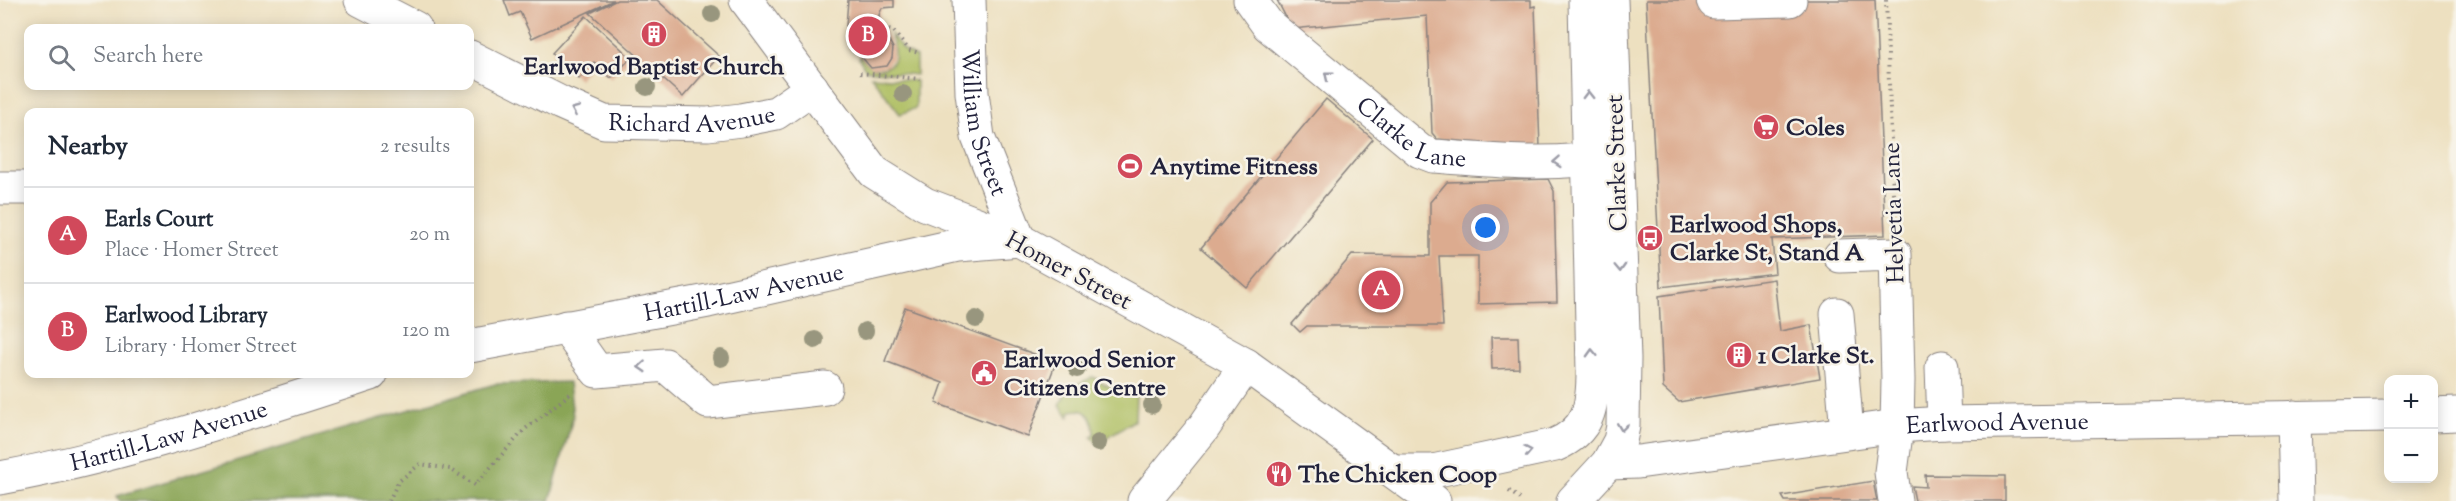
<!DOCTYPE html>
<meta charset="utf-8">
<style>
:root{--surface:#fff;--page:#f2f2f3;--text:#1f2937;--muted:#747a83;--line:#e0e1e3;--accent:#d1495b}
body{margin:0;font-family:"Sorts Mill Goudy",serif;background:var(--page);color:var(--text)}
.controls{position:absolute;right:18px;bottom:18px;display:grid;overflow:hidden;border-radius:12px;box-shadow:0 3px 15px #0003}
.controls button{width:54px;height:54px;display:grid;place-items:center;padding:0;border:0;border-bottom:2px solid var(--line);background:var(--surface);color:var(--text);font:30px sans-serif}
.you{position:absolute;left:1486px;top:228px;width:21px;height:21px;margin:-15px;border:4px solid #fff;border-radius:50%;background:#1a73e8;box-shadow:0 0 0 9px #1a73e833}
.badge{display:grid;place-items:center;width:39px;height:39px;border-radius:50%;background:var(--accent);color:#fff;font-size:20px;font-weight:700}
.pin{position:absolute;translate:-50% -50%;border:3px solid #fff;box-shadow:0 2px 6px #0006}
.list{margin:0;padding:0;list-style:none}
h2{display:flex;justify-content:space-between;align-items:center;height:78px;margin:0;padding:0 24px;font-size:26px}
h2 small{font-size:20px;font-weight:400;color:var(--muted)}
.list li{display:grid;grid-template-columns:39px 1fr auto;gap:18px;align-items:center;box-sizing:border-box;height:96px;padding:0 24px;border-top:2px solid var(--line)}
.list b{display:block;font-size:22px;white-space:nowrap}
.list p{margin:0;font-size:20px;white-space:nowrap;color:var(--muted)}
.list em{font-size:20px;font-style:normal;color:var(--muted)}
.icon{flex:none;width:33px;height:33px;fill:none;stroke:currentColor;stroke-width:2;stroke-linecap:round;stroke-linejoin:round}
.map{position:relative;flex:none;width:2456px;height:501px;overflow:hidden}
.search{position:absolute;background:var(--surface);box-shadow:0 3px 15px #0003;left:24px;top:24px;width:450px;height:66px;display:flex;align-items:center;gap:15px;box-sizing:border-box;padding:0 21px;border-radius:12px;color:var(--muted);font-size:22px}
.panel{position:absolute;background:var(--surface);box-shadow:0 3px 15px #0003;left:24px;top:108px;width:450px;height:270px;border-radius:12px}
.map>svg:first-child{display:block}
.green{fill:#adbe61;stroke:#68704e;stroke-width:1.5}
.forest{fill:#8aa557;stroke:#566449;stroke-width:1.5}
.building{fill:#dcab8f}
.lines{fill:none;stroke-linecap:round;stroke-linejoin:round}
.minor-casing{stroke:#88817e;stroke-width:35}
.major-casing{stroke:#88817e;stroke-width:35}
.path{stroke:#88817e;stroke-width:4;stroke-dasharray:1.5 4.5;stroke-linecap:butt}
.minor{stroke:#fff;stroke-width:33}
.major{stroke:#fff;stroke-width:33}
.tree{fill:#98967e}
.oneway{stroke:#9c9ca7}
.labels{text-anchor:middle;stroke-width:5;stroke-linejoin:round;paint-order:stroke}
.poi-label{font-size:24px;font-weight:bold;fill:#22223b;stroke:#f7f3e8;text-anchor:start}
.street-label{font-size:24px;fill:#22223b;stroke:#f7f3e8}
</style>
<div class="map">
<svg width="2456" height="501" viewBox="0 0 2456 501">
<rect width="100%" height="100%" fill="#f7f3e8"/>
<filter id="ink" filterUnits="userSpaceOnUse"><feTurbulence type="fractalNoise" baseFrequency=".0167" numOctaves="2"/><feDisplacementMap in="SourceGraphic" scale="12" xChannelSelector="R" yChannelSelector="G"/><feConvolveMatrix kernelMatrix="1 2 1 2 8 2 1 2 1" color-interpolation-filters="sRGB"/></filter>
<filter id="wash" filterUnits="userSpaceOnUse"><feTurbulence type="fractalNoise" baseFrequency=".008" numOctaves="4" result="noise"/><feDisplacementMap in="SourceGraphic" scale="24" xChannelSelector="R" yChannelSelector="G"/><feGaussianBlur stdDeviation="1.35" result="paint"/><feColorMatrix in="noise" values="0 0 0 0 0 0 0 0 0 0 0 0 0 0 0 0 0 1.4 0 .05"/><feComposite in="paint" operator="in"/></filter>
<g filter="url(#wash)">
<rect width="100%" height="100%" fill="#ede0c0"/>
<path class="green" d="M890 33 904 51 916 57V75L866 70 859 59 860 56 872 68C900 72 896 50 890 33Z
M871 76 916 81V108L900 114Z
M1093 377 1108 386 1136 395 1135 420 1112 434 1099 445 1092 437 1095 434C1094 419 1088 407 1071 411L1069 417 1060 405 1068 388Z"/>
<path class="forest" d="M569 382 573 417 550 501H120L117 496 495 384Z"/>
<g id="blocks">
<path class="building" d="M504 0H614L532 38 520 12 510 16Z
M617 0H657L719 56 683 97 590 13Z
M848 0H894V7L882 8 879 15 881 26 893 48 892 58 887 66 871 68 855 49 846 26Z
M1277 0H1531V7L1535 6 1540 148 1437 139 1432 133 1427 16 1292 29Z
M1646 0H1875L1885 235 1772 239 1775 273 1661 287Z
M586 16 631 58 611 78 594 62 579 79 552 53Z
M1326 99 1373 139 1247 288 1201 248Z
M1548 179 1554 191 1557 302 1478 304V256H1439L1443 326H1307L1300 332 1292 324 1352 255 1430 256V202L1447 182Z
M1774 279 1780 331 1811 325 1820 378 1679 402 1663 388 1659 296Z
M905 307 1056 362 1028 437 936 403 943 383 885 361Z
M1491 337H1518L1519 368 1492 369Z
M1925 475 2005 476V501H1915L1912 486 1926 487Z
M1873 481 1877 501H1785L1782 496Z"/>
</g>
</g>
<g filter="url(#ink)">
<use href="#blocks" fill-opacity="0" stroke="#88817e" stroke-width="1.5"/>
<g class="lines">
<defs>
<g id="minor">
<path d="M361 0 415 28"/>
<path d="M746 0 874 172 925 204 1019 240"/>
<path id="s1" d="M1250 0 1268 25 1420 151 1433 156C1492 160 1552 168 1611 155"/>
<path d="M1713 0 1714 2 1790 0"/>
<path id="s2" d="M470 57 561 103 604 122 708 124 741 120 776 113 812 88"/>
<path d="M0 188H28"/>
<path d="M1840 256 1895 254 1898 380 1897 426 1891 472 1895 501"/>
<path d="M1837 314 1847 432"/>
<path d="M566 327 597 371 665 365 708 402 825 388"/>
<path d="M1942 367 1944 423"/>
<path d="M2434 415 2456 414"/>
<path d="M2294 417 2296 501"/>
<path id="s3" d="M1608 463 1638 462 1897 426 1944 423 2388 416"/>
<path d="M1395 471H1433L1555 445C1589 431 1593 406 1593 372L1585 0"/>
<path d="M1144 501 1204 427 1246 365"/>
<path d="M1573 501 1608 463 1620 441 1623 426 1624 358 1611 0"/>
</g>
<g id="major">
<path id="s4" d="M969 0 972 93 978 137 1019 240"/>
<path d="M1019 240 1246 365 1434 501"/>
<path id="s5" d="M470 346 708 301 958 245 1019 240"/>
<path id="s6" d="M0 478C127 455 248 413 371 374"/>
</g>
</defs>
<use href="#minor" class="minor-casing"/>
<use href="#major" class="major-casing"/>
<path class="path" d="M1886 0 1894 220
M883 28 893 30 909 50 919 53
M860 73 920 79
M1509 491 1523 501
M389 501 398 482 420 464 450 469 475 485 524 430 570 394"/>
<use href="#minor" class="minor"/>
<use href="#major" class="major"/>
</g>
<g class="tree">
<circle cx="712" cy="14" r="9"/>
<circle cx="647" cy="87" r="9"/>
<circle cx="903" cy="94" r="9"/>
<circle cx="976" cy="319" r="9"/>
<circle cx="865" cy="331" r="9"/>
<circle cx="815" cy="340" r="9"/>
<circle cx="721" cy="358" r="9"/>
<circle cx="1077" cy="369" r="9"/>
<circle cx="1152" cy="405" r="9"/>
<circle cx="1098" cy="443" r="9"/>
</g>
<defs><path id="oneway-chevron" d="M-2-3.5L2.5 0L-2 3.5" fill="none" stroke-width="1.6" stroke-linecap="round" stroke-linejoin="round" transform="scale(1.5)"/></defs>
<g class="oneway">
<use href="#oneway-chevron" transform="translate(1328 75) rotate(-141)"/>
<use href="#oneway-chevron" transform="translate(1588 95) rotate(-91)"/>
<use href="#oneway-chevron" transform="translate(575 110) rotate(-157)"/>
<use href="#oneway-chevron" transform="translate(1557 162) rotate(176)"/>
<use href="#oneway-chevron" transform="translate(1620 268) rotate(88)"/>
<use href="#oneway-chevron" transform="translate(1592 353) rotate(-92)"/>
<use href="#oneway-chevron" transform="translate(642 367) rotate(176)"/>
<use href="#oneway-chevron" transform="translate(1622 427) rotate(97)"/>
<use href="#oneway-chevron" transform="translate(1528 451) rotate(-11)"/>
</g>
</g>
<defs>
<symbol id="building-disc" viewBox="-11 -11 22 22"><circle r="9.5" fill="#d1495b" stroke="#f7f3e8"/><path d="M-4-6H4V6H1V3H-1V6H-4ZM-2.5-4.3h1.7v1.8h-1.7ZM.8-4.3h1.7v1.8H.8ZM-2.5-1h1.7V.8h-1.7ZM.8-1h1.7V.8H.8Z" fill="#fff"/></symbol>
<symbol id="supermarket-disc" viewBox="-11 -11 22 22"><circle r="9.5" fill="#d1495b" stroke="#f7f3e8"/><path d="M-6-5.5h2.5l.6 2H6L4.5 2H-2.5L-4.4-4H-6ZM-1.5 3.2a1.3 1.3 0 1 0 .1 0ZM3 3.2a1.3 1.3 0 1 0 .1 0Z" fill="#fff"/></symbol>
<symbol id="stadium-disc" viewBox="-11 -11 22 22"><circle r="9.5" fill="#d1495b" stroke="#f7f3e8"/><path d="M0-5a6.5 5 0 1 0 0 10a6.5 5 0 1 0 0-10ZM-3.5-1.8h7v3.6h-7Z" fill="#fff"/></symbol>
<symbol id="bus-disc" viewBox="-11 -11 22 22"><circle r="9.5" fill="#d1495b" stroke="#f7f3e8"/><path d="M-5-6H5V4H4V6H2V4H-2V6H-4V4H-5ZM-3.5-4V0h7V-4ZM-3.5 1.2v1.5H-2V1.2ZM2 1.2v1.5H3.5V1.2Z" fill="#fff"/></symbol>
<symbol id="civic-disc" viewBox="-11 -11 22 22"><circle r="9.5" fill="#d1495b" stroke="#f7f3e8"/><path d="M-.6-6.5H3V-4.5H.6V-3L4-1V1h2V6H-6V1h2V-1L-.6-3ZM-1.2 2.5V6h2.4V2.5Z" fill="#fff"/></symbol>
<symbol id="restaurant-disc" viewBox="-11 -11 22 22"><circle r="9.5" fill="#d1495b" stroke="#f7f3e8"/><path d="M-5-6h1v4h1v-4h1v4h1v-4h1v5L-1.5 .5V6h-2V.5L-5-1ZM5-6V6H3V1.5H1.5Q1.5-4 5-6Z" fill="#fff"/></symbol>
</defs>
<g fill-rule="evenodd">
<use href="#building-disc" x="639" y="19" width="30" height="30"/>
<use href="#supermarket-disc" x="1751" y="112" width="30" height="30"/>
<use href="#stadium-disc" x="1115" y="151" width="30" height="30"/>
<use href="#bus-disc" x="1635" y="223" width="30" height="30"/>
<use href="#building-disc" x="1724" y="340" width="30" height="30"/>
<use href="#civic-disc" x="969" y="358" width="30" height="30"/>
<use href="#restaurant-disc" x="1264" y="459" width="30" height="30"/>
</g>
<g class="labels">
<g class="poi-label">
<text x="654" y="74" text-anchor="middle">Earlwood Baptist Church</text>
<text x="1786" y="135">Coles</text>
<text x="1150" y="174">Anytime Fitness</text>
<text x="1670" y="232">Earlwood Shops,<tspan x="1670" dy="28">Clarke St, Stand A</tspan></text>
<text x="1758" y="363">1 Clarke St.</text>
<text x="1004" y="367">Earlwood Senior<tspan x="1004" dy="28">Citizens Centre</tspan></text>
<text x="1298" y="482">The Chicken Coop</text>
</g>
<g class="street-label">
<text dy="8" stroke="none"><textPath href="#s2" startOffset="237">Richard Avenue</textPath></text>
<text dy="8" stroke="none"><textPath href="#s4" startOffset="124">William Street</textPath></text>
<text dy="8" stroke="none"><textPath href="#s1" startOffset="213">Clarke Lane</textPath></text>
<text transform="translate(1616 163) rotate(-92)" y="8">Clarke Street</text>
<text transform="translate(1893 213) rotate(-92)" y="8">Helvetia Lane</text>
<text transform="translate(1069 270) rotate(28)" y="8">Homer Street</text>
<text dy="8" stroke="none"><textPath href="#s5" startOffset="279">Hartill-Law Avenue</textPath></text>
<text dy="8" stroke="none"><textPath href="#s3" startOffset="392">Earlwood Avenue</textPath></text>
<text dy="8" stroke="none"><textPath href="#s6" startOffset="174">Hartill-Law Avenue</textPath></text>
</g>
</g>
</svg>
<div class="controls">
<button>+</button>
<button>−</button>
</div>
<div class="you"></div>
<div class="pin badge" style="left:1381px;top:290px">A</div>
<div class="pin badge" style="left:868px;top:36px">B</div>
<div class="search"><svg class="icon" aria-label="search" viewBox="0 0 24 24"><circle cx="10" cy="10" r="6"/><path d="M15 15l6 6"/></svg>Search here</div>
<section class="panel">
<h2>Nearby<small>2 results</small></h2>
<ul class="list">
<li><span class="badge">A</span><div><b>Earls Court</b><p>Place · Homer Street</p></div><em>20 m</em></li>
<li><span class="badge">B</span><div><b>Earlwood Library</b><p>Library · Homer Street</p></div><em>120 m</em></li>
</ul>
</section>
</div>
